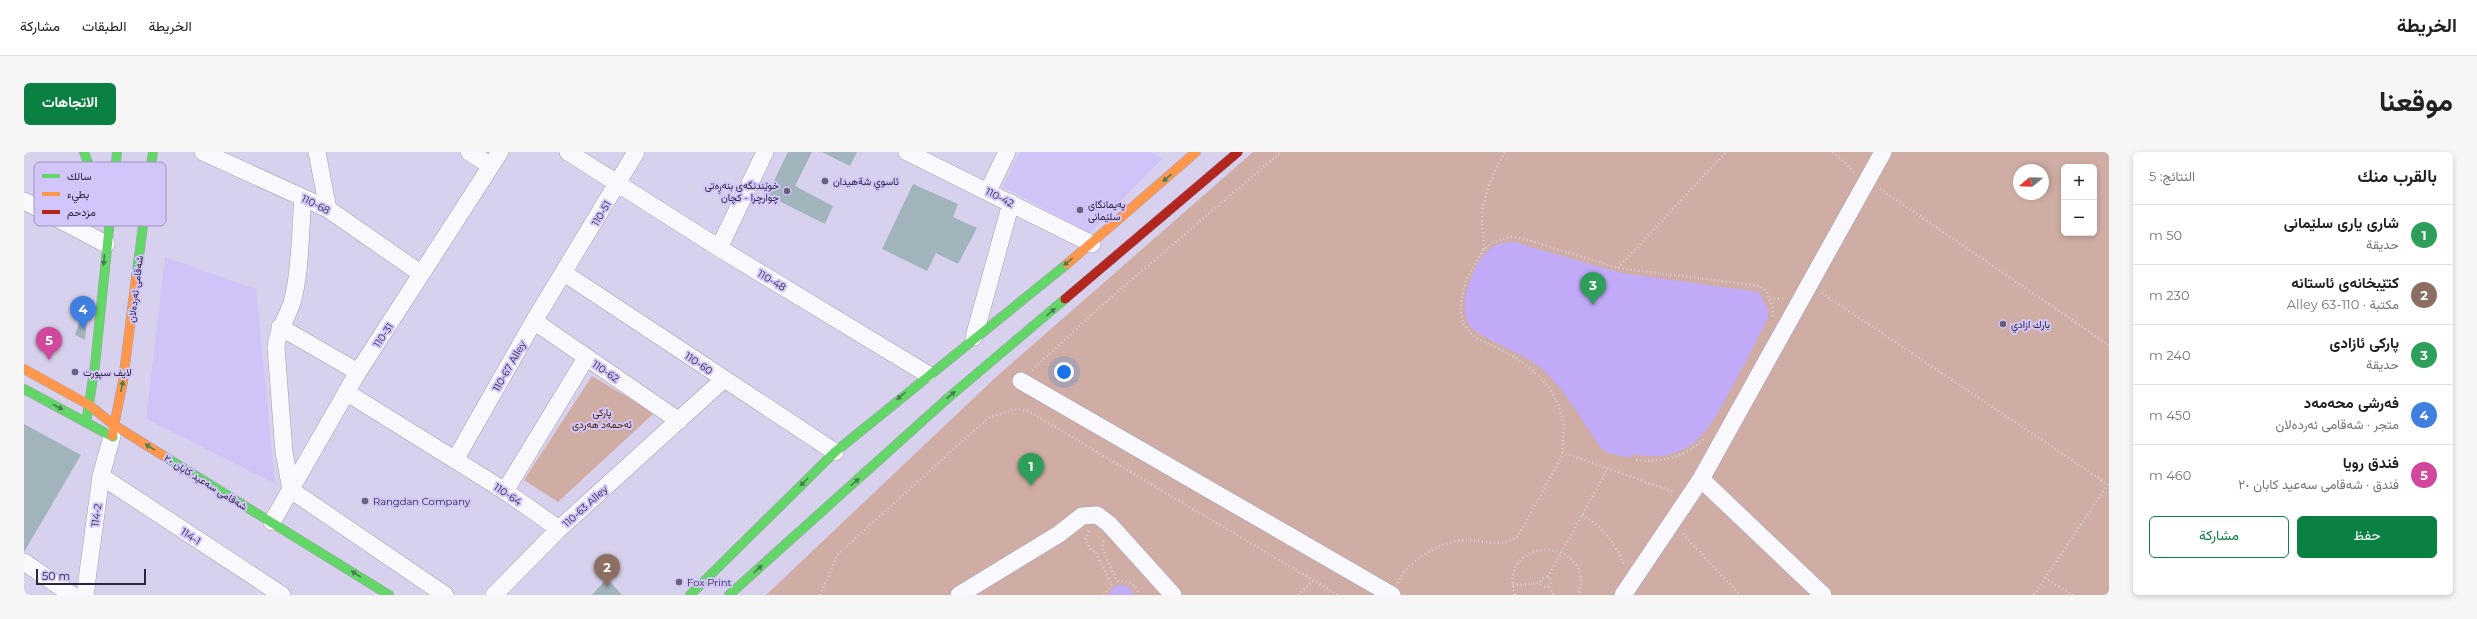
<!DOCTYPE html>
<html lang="ar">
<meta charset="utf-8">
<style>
:root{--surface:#fff;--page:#f6f6f6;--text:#202124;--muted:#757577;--line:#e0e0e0;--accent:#0b8043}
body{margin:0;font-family:Montserrat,Vazirmatn,sans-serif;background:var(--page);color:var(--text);direction:rtl}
.controls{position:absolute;right:12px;top:12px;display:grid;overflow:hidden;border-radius:6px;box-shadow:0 2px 6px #0003}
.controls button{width:36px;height:36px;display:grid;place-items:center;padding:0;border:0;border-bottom:1px solid var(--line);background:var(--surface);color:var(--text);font:20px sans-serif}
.compass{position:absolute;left:1989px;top:12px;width:36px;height:36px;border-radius:50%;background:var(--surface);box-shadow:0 2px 6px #0003;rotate:251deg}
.scale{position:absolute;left:12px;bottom:10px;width:110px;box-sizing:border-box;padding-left:4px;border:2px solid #2b243d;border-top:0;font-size:11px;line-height:14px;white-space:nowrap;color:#2b243d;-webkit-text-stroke:3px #d2c5f9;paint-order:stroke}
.you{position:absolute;left:1040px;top:220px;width:14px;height:14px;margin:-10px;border:3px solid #fff;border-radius:50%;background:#1a73e8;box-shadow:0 0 0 6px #1a73e833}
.badge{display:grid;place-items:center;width:26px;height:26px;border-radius:50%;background:var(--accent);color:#fff;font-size:13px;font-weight:700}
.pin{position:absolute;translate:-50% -33px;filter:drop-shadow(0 1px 2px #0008)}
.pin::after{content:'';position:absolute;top:21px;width:14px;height:12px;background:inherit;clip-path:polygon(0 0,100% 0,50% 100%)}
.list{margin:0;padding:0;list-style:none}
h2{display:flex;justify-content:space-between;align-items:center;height:52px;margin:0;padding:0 16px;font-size:17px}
h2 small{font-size:13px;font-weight:400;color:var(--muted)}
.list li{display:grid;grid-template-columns:26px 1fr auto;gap:12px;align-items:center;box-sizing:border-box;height:60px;padding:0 16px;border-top:1px solid var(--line)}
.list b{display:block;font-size:15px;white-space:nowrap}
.list p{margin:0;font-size:13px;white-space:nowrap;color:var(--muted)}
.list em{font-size:13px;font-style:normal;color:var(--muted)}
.actions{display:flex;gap:8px;padding:12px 16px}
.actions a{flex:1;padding:9px 0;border:1px solid var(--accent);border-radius:6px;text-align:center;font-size:14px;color:var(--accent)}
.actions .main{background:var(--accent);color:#fff}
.map{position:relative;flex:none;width:2085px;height:443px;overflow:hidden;direction:ltr;border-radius:6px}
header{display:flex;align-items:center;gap:24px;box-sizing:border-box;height:56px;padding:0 20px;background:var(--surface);border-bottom:1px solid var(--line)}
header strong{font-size:19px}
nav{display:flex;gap:22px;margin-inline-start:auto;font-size:14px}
.intro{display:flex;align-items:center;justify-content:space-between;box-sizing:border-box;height:96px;padding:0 24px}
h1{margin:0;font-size:28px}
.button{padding:10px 18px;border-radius:6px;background:var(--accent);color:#fff;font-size:14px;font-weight:700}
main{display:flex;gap:24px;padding:0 24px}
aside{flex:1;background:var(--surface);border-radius:6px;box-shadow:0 2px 6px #0003}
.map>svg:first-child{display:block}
.built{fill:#d0c3f7}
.green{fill:#cfada4;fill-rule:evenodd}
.water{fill:#c1aaf8}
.building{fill:#a1b4bc}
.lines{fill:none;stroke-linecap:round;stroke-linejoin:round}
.street-casing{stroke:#a39db4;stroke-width:18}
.fast-casing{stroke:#a39db4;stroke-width:10}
.slow-casing{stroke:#a39db4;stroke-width:10}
.jam-casing{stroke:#a39db4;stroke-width:10}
.path{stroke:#d5d3db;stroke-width:2.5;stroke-dasharray:1 3;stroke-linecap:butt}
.street{stroke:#f9f8fc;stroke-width:17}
.fast{stroke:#63d668;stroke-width:9}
.slow{stroke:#ff974d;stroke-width:9}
.jam{stroke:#b3261e;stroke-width:9}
.oneway{fill:#477d52}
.poi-dot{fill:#68617b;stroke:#d2c5f9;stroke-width:1.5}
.labels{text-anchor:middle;stroke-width:4;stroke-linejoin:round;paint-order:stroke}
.poi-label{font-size:10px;fill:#2b243d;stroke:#d2c5f9;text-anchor:start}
.street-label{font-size:10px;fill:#2b243d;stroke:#d2c5f9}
.park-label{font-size:10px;fill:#472304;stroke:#d2c5f9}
.key{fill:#d2c5f9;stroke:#a095c1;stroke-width:1}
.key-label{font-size:11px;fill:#2b243d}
</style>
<header>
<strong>الخريطة</strong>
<nav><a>الخريطة</a><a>الطبقات</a><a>مشاركة</a></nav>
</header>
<div class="intro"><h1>موقعنا</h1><a class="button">الاتجاهات</a></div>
<main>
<aside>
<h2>بالقرب منك<small>النتائج: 5</small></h2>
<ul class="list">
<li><span class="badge" style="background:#2e9e5b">1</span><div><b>شاری یاری سلێمانی</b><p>حديقة</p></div><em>50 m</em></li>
<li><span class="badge" style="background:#8d6e63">2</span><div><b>کتێبخانەی ئاستانە</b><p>مكتبة · 110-63 Alley</p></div><em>230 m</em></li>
<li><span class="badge" style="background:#2e9e5b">3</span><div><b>پارکی ئازادی</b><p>حديقة</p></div><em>240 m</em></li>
<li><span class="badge" style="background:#3f7fe0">4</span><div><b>فەرشی محەمەد</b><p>متجر · شەقامی ئەردەلان</p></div><em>450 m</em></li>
<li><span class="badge" style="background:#d1479c">5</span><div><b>فندق رويا</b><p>فندق · شەقامی سەعید کابان ٢٠</p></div><em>460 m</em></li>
</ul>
<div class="actions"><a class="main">حفظ</a><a>مشاركة</a></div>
</aside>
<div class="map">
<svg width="2085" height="443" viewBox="0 0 2085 443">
<rect width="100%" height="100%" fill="#d8d1ed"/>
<path class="built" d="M996 0H1126L1139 6 1066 81 979 35Z
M141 105 232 137 251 332 122 267Z"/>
<path class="green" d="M1229 0H2085V443H742L971 226ZM2040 15H2070V81H2040ZM1995 18H2019V42H1995Z
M568 224 630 261 534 350 500 328Z"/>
<path class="water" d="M1490 90 1597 121 1735 140 1744 157V166C1733 188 1722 210 1710 231 1686 277 1668 314 1608 302L1607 306 1584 301 1577 296C1558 269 1542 238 1517 216 1502 203 1452 184 1445 173 1432 153 1451 103 1472 93 1477 91 1484 91 1490 90Z
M1099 433 1107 437 1110 443H1084L1091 434Z"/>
<path class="building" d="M764 0H788L771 34 809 54 801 72 743 43Z
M798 0H833L826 14Z
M889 32 934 52 929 65 953 76 934 112 912 101 903 119 858 97Z
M57 164 63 168 61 188 51 183Z
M0 272 57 303 0 400Z
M583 426 598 443H568Z"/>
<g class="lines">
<defs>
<path id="street" d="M179 0 304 57 396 121
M293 0 304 57
M445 0 467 14
M544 0 695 96 903 222
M883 0 1068 92
M964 39 983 0
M279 46C276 78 277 115 269 147 265 164 253 177 252 196L260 300 267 338 421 443
M0 49 82 92
M695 96 741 0
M540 121 811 300
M510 169 655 269
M256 175 334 220
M950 185 987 51
M997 229 1368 443
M322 240 481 339 535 377
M431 308 510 169 612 0
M77 324 258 443
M1677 327 1799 443
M481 339 562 206
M248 370 334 220 476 0
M0 410 48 443
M61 443 77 324 88 284
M470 443 535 377 699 228
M935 443 1035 382 1058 364 1073 363 1085 372 1149 443
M1599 443 1677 327 1859 0"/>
<path id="fast" d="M60 0 83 60
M112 126 129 0
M0 237 89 285
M63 265 71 213 93 0
M143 306 365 443
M666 443 811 300 1043 112
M705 443 924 246 1041 147"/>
<path id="slow" d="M1043 112 1172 0
M0 217 65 253 90 273 143 306
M88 284 99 229 112 126"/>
<path id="jam" d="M1041 147 1214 0"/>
</defs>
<use href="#street" class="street-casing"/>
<use href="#fast" class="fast-casing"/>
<use href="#slow" class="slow-casing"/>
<use href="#jam" class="jam-casing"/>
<path class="path" d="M1809 0 1830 20
M1856 37 2085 193
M1460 97C1460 86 1458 76 1458 65 1459 43 1470 19 1481 0
M1594 116 1702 0
M1798 141 2085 333
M1746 147 1761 146
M1008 218 1084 148 1257 0
M1538 300 1650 340
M1612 308C1640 310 1660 306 1681 286
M1558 363C1580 376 1590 390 1600 413
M1065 379 1061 388 1068 399H1071L1088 433 1080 443
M1659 382 1716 443
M1080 389 1078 396 1093 429C1104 429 1112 431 1115 443
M1517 430a5 5 0 1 1 10 0a5 5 0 1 1-10 0Z
M1524 425 1584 316
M2021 426 2049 443
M1374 431C1383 408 1420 387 1444 388 1462 389 1478 396 1494 384L1538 304 1540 274 1535 254 1525 235 1507 217 1489 204 1449 184 1439 172 1436 155 1442 128 1460 97 1469 90 1488 85 1504 88 1594 116 1735 134 1742 138 1748 153 1749 164
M1489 433 1517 431
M1525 435 1530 443
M796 443 814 402 964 266 991 257 1004 259 1314 443
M1274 443 1289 429
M1491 443C1472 381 1574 385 1554 443
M2010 443 2084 332"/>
<use href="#street" class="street"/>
<use href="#fast" class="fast"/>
<use href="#slow" class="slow"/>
<use href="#jam" class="jam"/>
</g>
<defs><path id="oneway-solid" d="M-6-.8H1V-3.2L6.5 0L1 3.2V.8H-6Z"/></defs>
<g class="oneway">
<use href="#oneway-solid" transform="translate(1143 26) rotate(139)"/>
<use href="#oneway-solid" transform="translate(80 108) rotate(95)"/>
<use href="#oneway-solid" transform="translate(1044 110) rotate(141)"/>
<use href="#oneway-solid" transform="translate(1027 160) rotate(-40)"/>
<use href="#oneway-solid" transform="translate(98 234) rotate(-78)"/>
<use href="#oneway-solid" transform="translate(927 243) rotate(-40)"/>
<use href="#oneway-solid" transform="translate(877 244) rotate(140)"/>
<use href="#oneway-solid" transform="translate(34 255) rotate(28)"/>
<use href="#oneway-solid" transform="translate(126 295) rotate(-148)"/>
<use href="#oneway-solid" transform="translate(780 330) rotate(135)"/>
<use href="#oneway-solid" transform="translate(831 330) rotate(-42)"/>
<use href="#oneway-solid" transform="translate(734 417) rotate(-42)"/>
<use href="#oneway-solid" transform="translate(332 422) rotate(-148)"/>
</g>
<g class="poi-dot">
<circle cx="801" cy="29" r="4"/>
<circle cx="763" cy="39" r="4"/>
<circle cx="1056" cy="58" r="4"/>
<circle cx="1979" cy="172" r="4"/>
<circle cx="51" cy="220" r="4"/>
<circle cx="341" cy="349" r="4"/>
<circle cx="655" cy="430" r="4"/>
</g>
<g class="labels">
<g class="poi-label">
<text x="809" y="33">ئاسوي شةهيدان</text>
<text x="755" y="37" text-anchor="end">خوێندنگەی بنەڕەتی<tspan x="755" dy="12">چوارچرا - کچان</tspan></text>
<text x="1064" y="56">پەیمانگای<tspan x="1064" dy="12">سلێمانی</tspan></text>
<text x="1987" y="176">بارك ازادي</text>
<text x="59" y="224">لايف سپورت</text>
<text x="349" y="353">Rangdan Company</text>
<text x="663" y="434">Fox Print</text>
</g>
<g class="street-label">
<text transform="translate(976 45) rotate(27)" y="4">110-42</text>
<text transform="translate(292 52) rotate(26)" y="4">110-68</text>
<text transform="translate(577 61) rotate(-59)" y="4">110-51</text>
<text transform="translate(748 128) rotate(31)" y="4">110-48</text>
<text transform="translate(111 137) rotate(-83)" y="4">شەقامی ئەردەلان</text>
<text transform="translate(359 183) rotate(-56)" y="4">110-31</text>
<text transform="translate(675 211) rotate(34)" y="4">110-60</text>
<text transform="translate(485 214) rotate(-60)" y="4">110-67 Alley</text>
<text transform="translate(582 219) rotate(34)" y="4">110-62</text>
<text transform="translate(182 330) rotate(32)" y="4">شەقامی سەعید کابان ٢٠</text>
<text transform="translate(484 342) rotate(34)" y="4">110-64</text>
<text transform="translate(561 354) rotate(-42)" y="4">110-63 Alley</text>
<text transform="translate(72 363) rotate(-82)" y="4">114-2</text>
<text transform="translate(167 384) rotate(33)" y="4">114-1</text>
</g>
<g class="park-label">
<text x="578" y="264">پارکی<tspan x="578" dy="12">ئەحمەد هەردی</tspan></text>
</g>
</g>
<rect x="10" y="10" width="132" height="64" rx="6" class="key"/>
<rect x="18" y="22" width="18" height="4" fill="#63d668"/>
<rect x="18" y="40" width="18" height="4" fill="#ff974d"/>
<rect x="18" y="58" width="18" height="4" fill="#b3261e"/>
<g class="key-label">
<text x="43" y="28">سالك</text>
<text x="43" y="46">بطيء</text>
<text x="43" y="64">مزدحم</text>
</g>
</svg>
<div class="controls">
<button>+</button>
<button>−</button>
</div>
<svg class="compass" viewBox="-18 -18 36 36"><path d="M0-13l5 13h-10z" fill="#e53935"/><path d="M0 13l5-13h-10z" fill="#757577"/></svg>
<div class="scale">50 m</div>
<div class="you"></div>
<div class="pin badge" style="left:1007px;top:334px;background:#2e9e5b">1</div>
<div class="pin badge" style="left:583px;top:435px;background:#8d6e63">2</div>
<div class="pin badge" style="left:1569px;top:153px;background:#2e9e5b">3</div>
<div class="pin badge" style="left:59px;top:177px;background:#3f7fe0">4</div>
<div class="pin badge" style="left:25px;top:208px;background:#d1479c">5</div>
</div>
</main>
